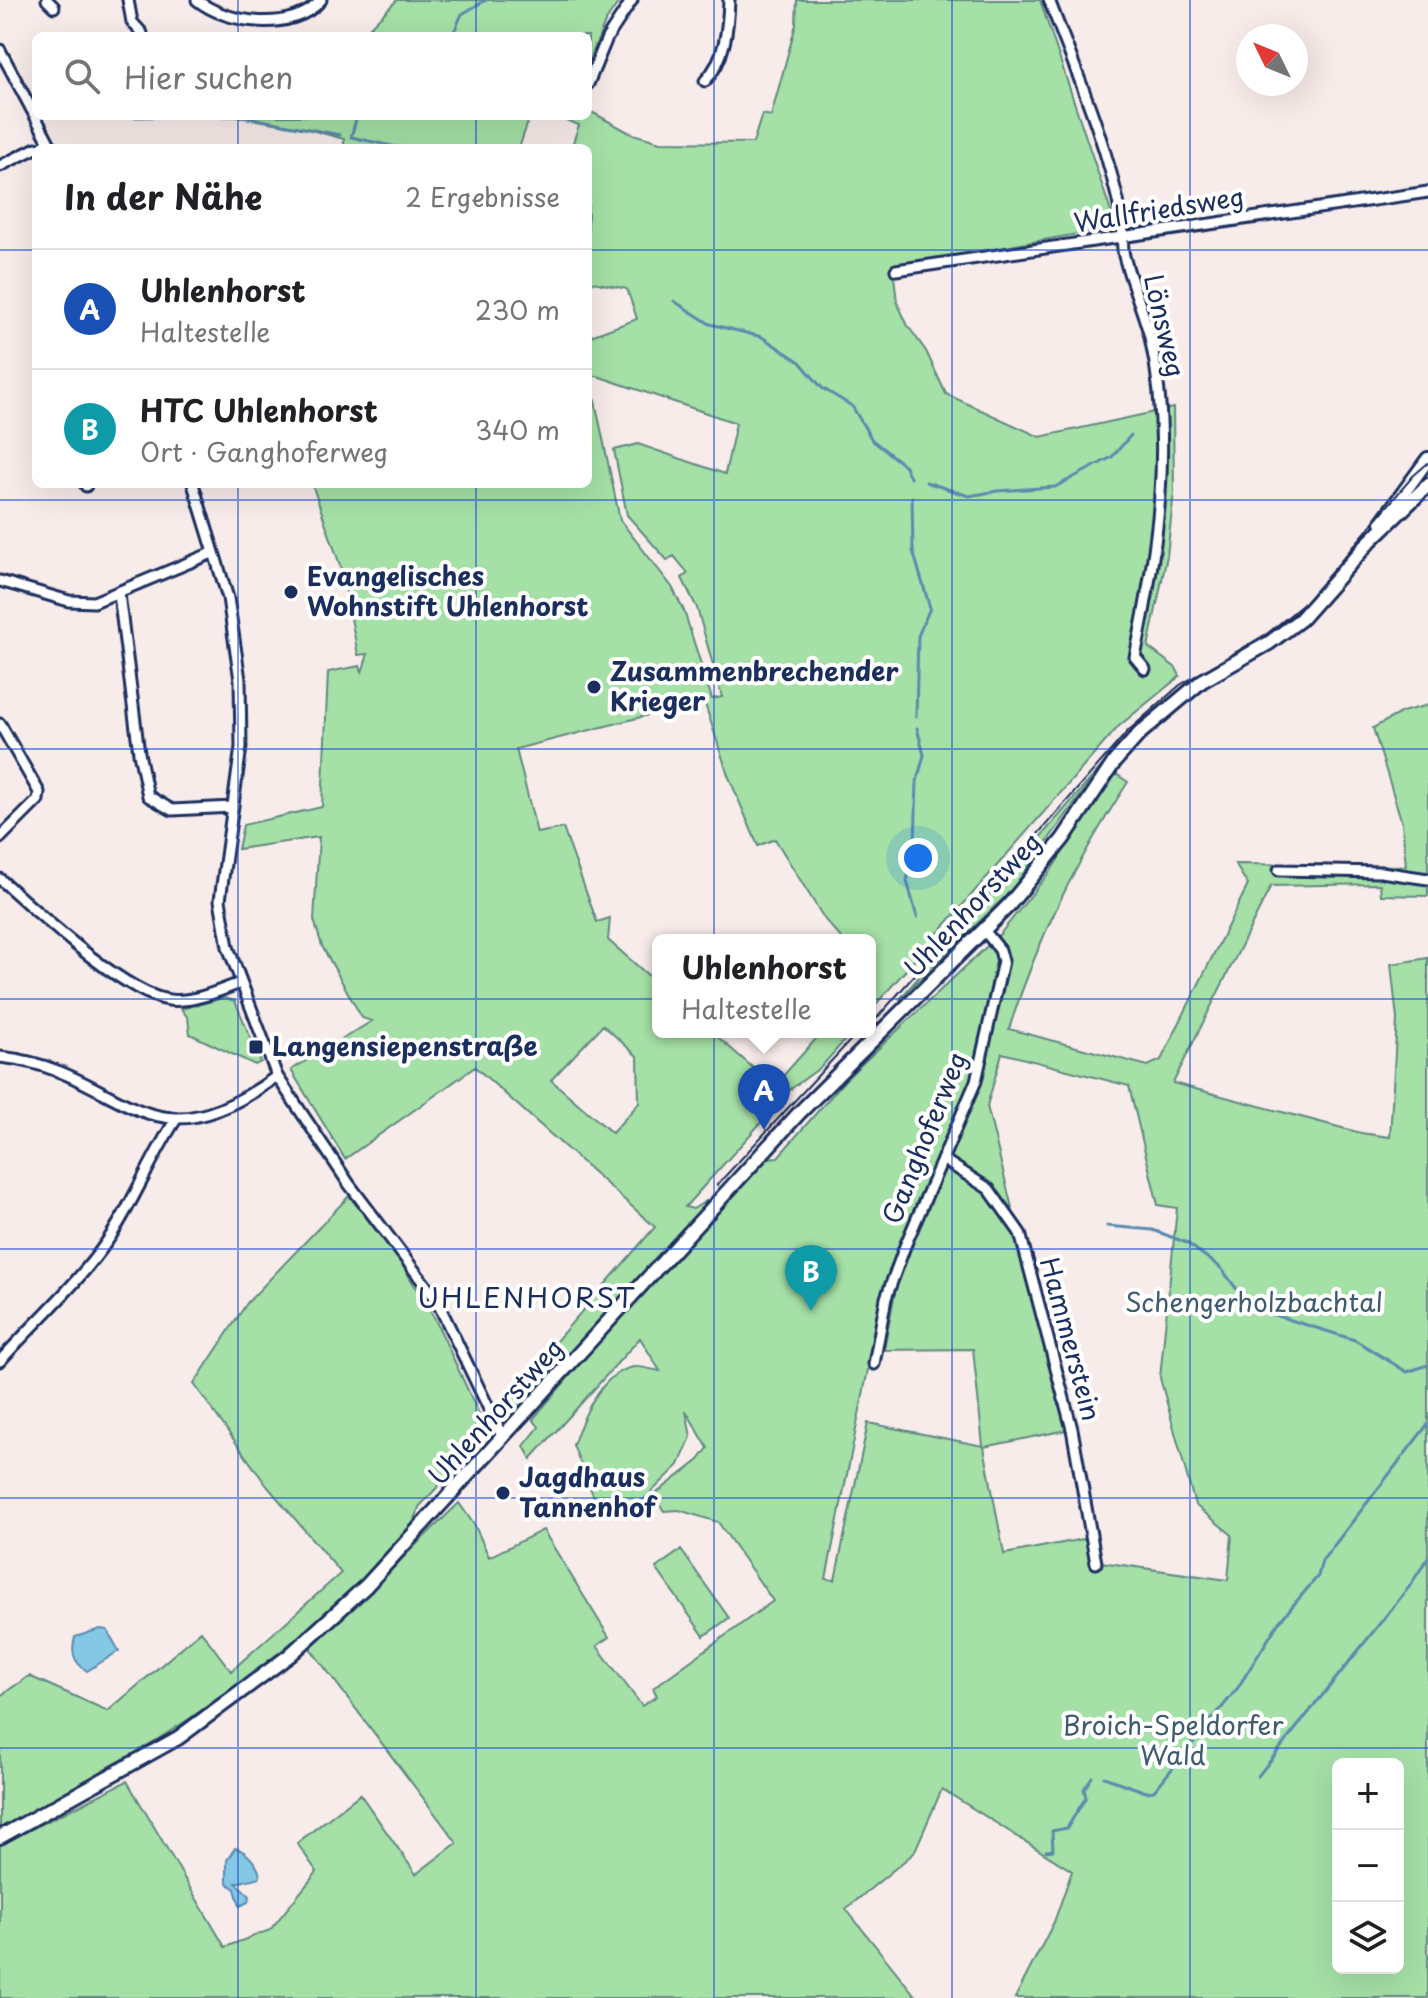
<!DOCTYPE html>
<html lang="de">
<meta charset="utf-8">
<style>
:root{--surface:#fff;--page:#f2f2f2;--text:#202124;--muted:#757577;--line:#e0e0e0;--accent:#1a73e8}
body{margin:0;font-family:"Playpen Sans",sans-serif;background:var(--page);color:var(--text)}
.controls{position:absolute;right:24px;bottom:24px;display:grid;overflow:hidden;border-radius:12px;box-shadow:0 8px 32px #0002}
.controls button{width:72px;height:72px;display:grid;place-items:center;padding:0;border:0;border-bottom:2px solid var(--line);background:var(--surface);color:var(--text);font:40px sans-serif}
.compass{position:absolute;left:1236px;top:24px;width:72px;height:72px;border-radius:50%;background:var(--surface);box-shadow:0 8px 32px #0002;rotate:313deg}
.you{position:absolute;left:918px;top:858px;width:28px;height:28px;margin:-20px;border:6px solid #fff;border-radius:50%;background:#1a73e8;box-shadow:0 0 0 12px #1a73e833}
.badge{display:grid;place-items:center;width:52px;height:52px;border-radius:50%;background:var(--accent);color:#fff;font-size:26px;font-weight:700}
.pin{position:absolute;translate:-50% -66px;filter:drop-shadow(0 2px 4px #0008)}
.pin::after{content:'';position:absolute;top:42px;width:28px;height:24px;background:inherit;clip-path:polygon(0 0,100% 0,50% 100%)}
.popup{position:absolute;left:652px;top:934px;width:224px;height:104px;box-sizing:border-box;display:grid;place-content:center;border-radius:12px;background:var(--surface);filter:drop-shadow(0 2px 6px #0005);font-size:26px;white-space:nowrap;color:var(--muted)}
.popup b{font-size:30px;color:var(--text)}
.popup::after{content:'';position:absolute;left:50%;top:100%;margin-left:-16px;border:16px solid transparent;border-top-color:var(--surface)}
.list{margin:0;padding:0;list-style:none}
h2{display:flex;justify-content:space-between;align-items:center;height:104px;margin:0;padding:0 32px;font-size:34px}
h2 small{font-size:26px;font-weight:400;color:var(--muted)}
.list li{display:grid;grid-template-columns:52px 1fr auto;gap:24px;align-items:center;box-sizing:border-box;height:120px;padding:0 32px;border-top:2px solid var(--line)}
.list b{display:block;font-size:30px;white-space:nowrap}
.list p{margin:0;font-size:26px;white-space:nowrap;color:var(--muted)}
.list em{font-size:26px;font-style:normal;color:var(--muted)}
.icon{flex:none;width:44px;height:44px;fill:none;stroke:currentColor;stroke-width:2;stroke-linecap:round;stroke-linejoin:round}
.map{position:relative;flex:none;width:1428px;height:1998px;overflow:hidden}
.search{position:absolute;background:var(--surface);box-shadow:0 8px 32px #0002;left:32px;top:32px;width:560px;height:88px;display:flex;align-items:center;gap:20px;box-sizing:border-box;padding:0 28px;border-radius:12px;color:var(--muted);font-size:30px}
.panel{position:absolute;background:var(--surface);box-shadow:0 8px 32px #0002;left:32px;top:144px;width:560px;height:344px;border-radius:12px}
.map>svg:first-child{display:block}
.green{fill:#a5e0a6;stroke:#608882;stroke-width:2;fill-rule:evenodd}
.water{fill:#84c8e5;stroke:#5a8baf;stroke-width:2}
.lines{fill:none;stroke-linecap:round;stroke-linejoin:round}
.stream{stroke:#5a8baf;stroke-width:3}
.minor-casing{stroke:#1b2f5e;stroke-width:15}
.secondary-casing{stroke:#1b2f5e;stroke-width:18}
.minor{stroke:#fff;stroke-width:9}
.secondary{stroke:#fff;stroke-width:12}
.tram{stroke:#1b2f5e;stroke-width:2}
.grid{fill:none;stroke:#1d4ed8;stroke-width:2;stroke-opacity:0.55}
.poi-dot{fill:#1b2f5e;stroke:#fff;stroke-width:3}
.labels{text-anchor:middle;stroke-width:8;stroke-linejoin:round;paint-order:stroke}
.street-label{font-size:26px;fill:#1b2f5e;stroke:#fff}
.poi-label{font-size:26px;font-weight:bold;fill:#1b2f5e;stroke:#fff;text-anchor:start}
.park-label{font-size:26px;fill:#3e5b70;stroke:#fff}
.neighbourhood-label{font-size:28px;letter-spacing:2px;fill:#1b2f5e;stroke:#fff}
</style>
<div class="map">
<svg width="1428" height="1998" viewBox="0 0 1428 1998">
<rect width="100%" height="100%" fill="#f8ecea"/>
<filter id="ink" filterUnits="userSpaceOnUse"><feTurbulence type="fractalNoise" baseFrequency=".0125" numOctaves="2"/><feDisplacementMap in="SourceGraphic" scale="16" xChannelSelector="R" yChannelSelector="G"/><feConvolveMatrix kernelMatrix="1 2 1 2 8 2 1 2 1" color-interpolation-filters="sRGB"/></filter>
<g filter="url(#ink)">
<path class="green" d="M397 0H620L605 22 588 64V36H361Z
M797 0H1040L1116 227 893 267 897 302 908 326 926 351 946 394 1040 437 1173 408 1174 492 1167 556 1148 647 1176 668 1180 676 1119 726 870 1011V940H843L825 920 775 839 758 846 728 775 704 701 516 749 537 833 563 828 597 922 610 918 608 940 658 984V1032H712L774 1086 822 1032H852L821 1067 792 1088 685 1207 693 1209 711 1198 516 1411 502 1413 497 1409 655 1227 475 1067 345 1159 291 1070 372 1021 362 1018 322 946 314 920 319 837 238 849 243 825 322 807 328 672 360 666 362 672 368 654 358 655 342 571 312 484H588V337L637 319 627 289 588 281V148H571L579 125 555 116H588V110L630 133 660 142 753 143 762 114 771 116 796 24ZM597 376 736 423 725 474 638 444 614 450 627 515 667 560 674 556 688 573 682 578 697 608 722 697 712 699 684 611 672 587 620 520 590 377ZM603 1025 638 1057 639 1103 612 1133 551 1080Z
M132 116H530L519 148H344V139L296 126 237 117Z
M1428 705V896L1381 895 1380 884 1271 886 1173 1083 1361 1133 1390 1137 1397 1019 1391 964 1428 958V1998H1015L1054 1922 1072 1871 942 1789 914 1853 846 1909 917 1998H0V1845L127 1781 225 1947 270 1930 317 1872 297 1843 360 1794 416 1874 457 1843 310 1648 459 1503 475 1526 489 1557 543 1530 609 1637 597 1646 642 1706 657 1696 653 1688 773 1601 718 1522 679 1510 664 1511 653 1496 699 1460 708 1448 686 1411 691 1437 679 1465 637 1506 597 1505 573 1445C583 1417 600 1373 634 1367 641 1366 653 1370 660 1371L640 1338 531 1459 524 1446 539 1427 533 1419 630 1305 765 1158 778 1157 846 1079 1000 934 1052 869 1113 772 1128 782C1075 864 1039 935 1009 1029L1148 1066 1161 1060 1248 885 1235 864 1406 866 1402 823 1373 728 1402 712ZM1002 1053 1129 1086 1158 1205 1177 1208 1160 1378 1195 1505 1232 1535 1228 1580 1094 1561 1089 1538 1004 1554 984 1447 1067 1430 1021 1250 1006 1216 1013 1212 987 1106ZM923 1191 932 1195 896 1287 884 1350 973 1349 983 1446 868 1423 835 1580 826 1579 883 1295ZM1338 1764H1398V1968H1338Z
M1102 766 1010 892 899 1000Z
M224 998 235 1001 261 1062 255 1065 190 1034 188 1018 181 1009Z
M349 1196 398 1258 435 1319 485 1427 481 1440 419 1507C414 1534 384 1558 364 1577 257 1684 133 1759 0 1830V1696L29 1676 108 1711 201 1631 231 1671 341 1573 267 1486 194 1384 247 1303Z
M681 1550 729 1618 704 1636 656 1568Z"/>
<path class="water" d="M100 1629 107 1630 119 1651 87 1671C73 1662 71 1652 75 1637Z
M235 1848C247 1851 259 1865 260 1877L236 1883 250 1896 248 1902 240 1906 235 1889 227 1883V1860Z"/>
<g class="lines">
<path class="stream" d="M452 36 462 14 486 0
M241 116 340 135
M357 116 351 137 396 147 419 148
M132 117 199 116
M674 301 710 324 762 337 800 362 822 388 852 406 872 440 905 466 910 478
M926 482 969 496 997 491 1055 487 1112 457 1131 435
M912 497 913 551 930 608 918 636 916 717
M917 728 924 755 917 781 915 844 907 881 917 917
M1107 1226 1153 1230 1187 1243 1221 1268 1244 1299 1265 1312 1355 1340 1407 1372 1428 1365
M1258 1776 1409 1587 1428 1558
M1104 1777 1146 1792 1154 1791 1237 1689 1279 1622 1318 1576 1322 1561 1428 1424
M1046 1851 1053 1850 1052 1831 1067 1828 1086 1797 1084 1789 1092 1777"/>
<defs>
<path id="minor" d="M47 0 54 7
M128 0 132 22 142 33
M197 0C226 24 294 33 321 0
M1049 0C1076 71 1108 145 1122 220 1124 232 1121 244 1124 256 1131 283 1143 310 1150 337 1174 443 1157 553 1135 657L1145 669
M0 50 52 148
M705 81C725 61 728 28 729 0
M588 84 607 38 632 0
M0 166 36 148
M896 270 1428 192
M85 484 86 486
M193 484 228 598 240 680 241 747 220 900 228 947 277 1076 349 1184 436 1299 503 1438
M0 581 69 601 94 602 212 553
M119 594 139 753 148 796 172 810 233 807
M0 724 39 792 38 800 0 838
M1279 870 1381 872 1428 879
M0 879C35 910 124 994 169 1000 192 1003 219 991 240 983
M0 1057C125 1070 143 1175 277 1076
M944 1160 989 1189 1020 1233 1072 1429 1096 1563
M0 1361C35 1322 78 1284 108 1240 134 1202 150 1159 175 1121
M874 1364 886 1298 905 1246 976 1081 1003 961 1000 950 984 930"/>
<path id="secondary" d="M1382 522 1428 459
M0 1837 178 1738 290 1655 366 1586 800 1112 1009 905 1063 839 1115 761 1140 733 1202 681 1269 643 1301 619 1370 541 1428 485"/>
</defs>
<use href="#minor" class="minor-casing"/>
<use href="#secondary" class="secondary-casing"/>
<use href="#minor" class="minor"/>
<use href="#secondary" class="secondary"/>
<path class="tram" d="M870 1026 1128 731 1180 685 1268 633 1306 602 1413 476 1428 463
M717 1185 858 1032"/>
</g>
</g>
<path class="grid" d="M238 0V36M476 0V36M714 0V1998M952 0V1998M1190 0V1998M238 116V148M476 116V148M0 250H36M588 250H1428M238 484V1998M476 484V1998M0 500H1428M0 749H1428M0 999H1428M0 1249H1428M0 1498H1428M0 1748H1428"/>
<g class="poi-dot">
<circle cx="291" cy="592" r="8"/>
<circle cx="594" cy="687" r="8"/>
<rect x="248" y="1039" width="16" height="16" rx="4"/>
<circle cx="503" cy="1493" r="8"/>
</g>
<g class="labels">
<g class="street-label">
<text transform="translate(1159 210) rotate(-9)" y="9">Wallfriedsweg</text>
<text transform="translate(1164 326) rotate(77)" y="9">Lönsweg</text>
<text transform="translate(973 905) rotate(-47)" y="9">Uhlenhorstweg</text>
<text transform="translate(925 1138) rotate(-68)" y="9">Ganghoferweg</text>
<text transform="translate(1070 1339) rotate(75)" y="9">Hammerstein</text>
<text transform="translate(496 1412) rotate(-48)" y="9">Uhlenhorstweg</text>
</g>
<g class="poi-label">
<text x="307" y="586">Evangelisches<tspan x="307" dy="30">Wohnstift Uhlenhorst</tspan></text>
<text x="610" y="681">Zusammenbrechender<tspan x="610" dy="30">Krieger</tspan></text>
<text x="272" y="1056">Langensiepenstraße</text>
<text x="519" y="1487">Jagdhaus<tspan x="519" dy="30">Tannenhof</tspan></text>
</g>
<g class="park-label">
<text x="1254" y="1312">Schengerholzbachtal</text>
<text x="1173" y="1735">Broich-Speldorfer<tspan x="1173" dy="30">Wald</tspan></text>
</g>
<g class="neighbourhood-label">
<text x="527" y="1308">UHLENHORST</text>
</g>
</g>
</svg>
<div class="controls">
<button>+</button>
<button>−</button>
<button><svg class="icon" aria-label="layers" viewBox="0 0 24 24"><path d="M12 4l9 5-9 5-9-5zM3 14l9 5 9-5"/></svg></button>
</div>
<svg class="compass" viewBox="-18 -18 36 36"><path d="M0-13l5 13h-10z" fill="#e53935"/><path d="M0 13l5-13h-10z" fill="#757577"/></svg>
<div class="you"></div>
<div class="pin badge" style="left:764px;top:1130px;background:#1a4fb4">A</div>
<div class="popup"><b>Uhlenhorst</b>Haltestelle</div>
<div class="pin badge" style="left:811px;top:1311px;background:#0f9aa8">B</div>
<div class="search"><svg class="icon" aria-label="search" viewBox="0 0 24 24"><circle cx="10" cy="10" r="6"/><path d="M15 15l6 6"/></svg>Hier suchen</div>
<section class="panel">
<h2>In der Nähe<small>2 Ergebnisse</small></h2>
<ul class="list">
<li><span class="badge" style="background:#1a4fb4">A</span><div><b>Uhlenhorst</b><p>Haltestelle</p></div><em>230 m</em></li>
<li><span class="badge" style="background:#0f9aa8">B</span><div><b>HTC Uhlenhorst</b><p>Ort · Ganghoferweg</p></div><em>340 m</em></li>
</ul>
</section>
</div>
